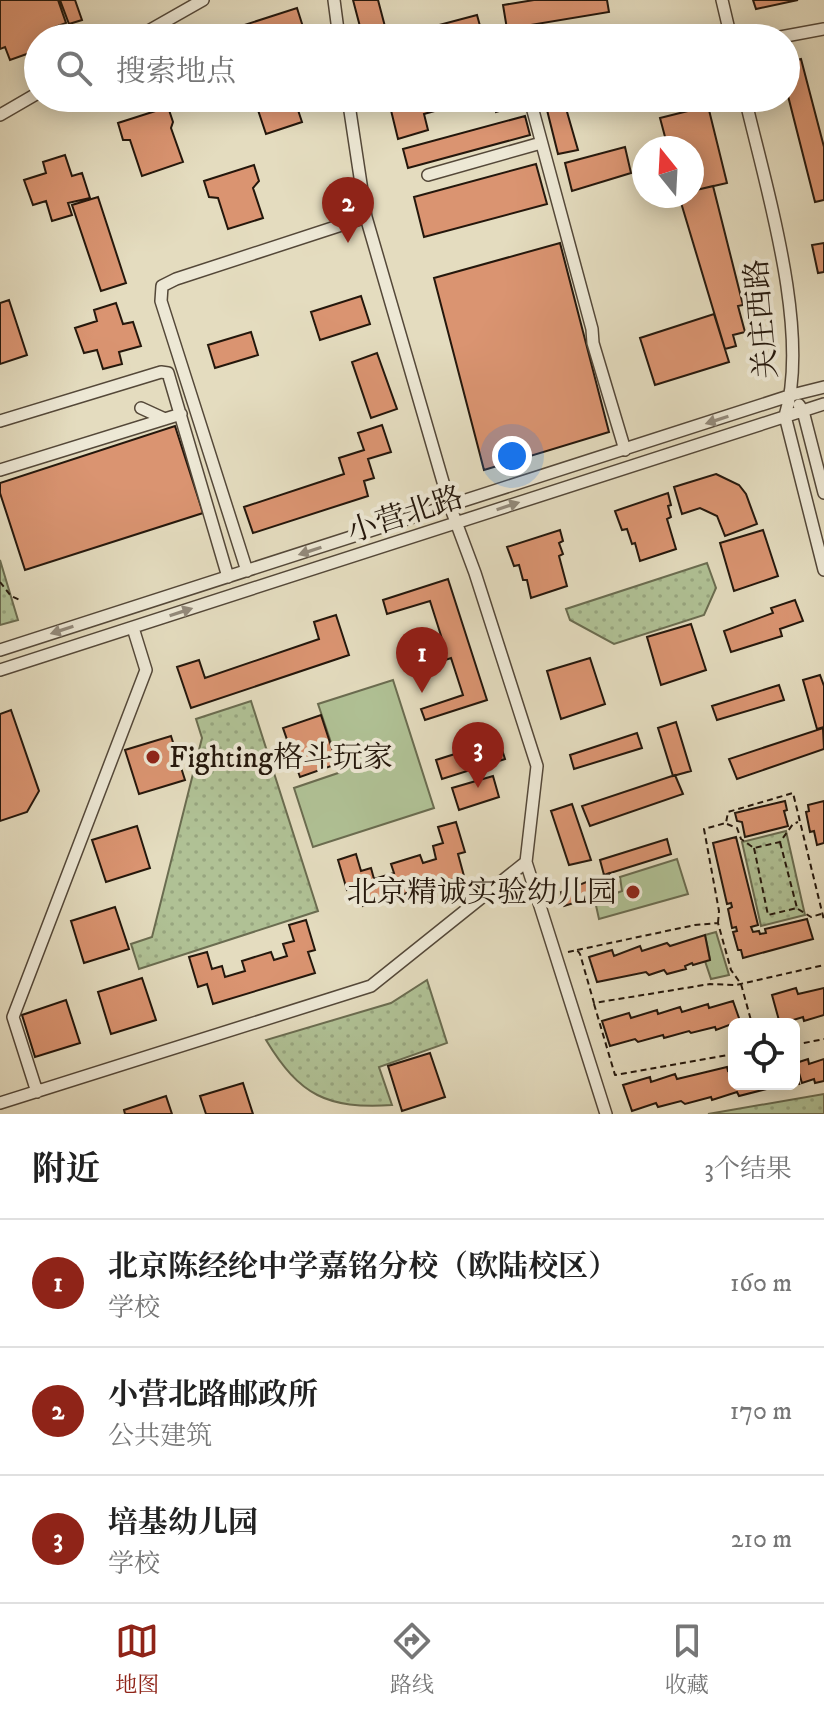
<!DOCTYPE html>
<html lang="zh">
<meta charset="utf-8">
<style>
:root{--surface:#fff;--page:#f2f2f2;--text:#222;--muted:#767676;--line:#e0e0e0;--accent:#8f2418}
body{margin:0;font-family:"IM FELL DW Pica","Noto Serif SC",serif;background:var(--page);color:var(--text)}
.controls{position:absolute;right:24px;bottom:24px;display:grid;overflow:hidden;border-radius:12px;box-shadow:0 4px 20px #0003}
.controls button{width:72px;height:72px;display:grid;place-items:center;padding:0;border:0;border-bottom:2px solid var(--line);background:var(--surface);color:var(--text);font:40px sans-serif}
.compass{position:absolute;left:632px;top:136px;width:72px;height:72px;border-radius:50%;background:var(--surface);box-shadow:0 4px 20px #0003;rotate:342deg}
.you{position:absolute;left:512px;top:456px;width:28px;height:28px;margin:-20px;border:6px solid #fff;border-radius:50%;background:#1a73e8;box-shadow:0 0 0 12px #1a73e833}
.badge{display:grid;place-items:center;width:52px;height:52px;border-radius:50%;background:var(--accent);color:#fff;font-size:26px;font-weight:700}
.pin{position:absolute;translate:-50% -66px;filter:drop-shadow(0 2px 4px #0008)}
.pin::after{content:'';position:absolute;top:42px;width:28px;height:24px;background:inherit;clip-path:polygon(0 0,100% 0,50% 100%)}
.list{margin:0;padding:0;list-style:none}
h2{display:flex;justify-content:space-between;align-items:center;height:104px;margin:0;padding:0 32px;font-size:34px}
h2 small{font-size:26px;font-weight:400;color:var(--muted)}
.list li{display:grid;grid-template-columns:52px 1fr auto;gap:24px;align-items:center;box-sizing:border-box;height:128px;padding:0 32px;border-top:2px solid var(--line)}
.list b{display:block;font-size:30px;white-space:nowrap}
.list p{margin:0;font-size:26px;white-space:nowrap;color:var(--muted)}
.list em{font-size:26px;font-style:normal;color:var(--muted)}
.icon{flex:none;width:44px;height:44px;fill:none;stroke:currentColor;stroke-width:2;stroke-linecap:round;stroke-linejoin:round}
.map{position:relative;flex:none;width:824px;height:1114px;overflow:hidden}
.search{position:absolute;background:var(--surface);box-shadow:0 4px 20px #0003;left:24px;right:24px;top:24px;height:88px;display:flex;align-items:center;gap:20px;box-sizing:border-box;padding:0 28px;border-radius:44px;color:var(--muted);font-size:30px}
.sheet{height:488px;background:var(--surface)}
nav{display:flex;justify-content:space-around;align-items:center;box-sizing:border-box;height:112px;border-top:2px solid var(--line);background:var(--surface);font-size:22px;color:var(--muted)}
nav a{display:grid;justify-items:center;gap:4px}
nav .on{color:var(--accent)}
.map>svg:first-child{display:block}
.park{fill:url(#park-dots);stroke:#6a6c50;stroke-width:2}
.pitch{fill:#b0c195;stroke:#6a6c50;stroke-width:2}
.building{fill:#da9471;stroke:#24170c;stroke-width:2}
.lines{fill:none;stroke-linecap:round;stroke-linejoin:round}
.minor-casing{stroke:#544839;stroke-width:14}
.path{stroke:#24170c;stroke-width:2;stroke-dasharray:6 4;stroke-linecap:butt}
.minor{stroke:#ede8d5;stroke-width:11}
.oneway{fill:#938a7b}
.poi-dot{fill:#8f2418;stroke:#ede8d5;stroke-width:3}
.labels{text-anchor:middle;stroke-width:8;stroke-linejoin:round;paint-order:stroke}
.street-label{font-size:30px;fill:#24170c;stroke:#ede8d5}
.poi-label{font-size:30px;fill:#24170c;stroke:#ede8d5;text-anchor:start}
</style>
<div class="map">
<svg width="824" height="1114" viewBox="0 0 824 1114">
<defs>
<pattern id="park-dots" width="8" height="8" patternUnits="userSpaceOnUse" patternTransform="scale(2)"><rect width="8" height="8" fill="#b0c195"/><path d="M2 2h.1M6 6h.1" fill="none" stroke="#97a57f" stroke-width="1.8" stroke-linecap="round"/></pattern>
</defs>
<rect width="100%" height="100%" fill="#e4dcbf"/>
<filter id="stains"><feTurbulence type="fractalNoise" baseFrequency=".0025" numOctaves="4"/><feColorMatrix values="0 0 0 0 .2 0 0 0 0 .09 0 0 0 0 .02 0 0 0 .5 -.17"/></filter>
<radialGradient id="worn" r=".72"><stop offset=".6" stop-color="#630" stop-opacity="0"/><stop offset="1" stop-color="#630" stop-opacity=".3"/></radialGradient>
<path class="park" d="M0 560 18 620 0 625Z
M707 563 716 588 704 615 614 644 570 620 566 609Z
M251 701 318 911 139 969 131 944 152 937 202 738 196 719Z
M786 831 805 915 761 926 742 842Z
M427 980 447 1043 379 1067 392 1105C327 1109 300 1096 266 1040L391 1003Z
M824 1094V1114H708Z"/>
<path class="pitch" d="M393 680 434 808 313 847 294 788 341 772 318 704Z
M677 859 688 894 599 919 595 901 622 891 620 877Z
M716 932 729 975 711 979 705 961 710 959 705 935Z"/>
<path class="building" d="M0 0H58L66 23 55 27 59 38H38V50L10 60 5 47 0 49Z
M60 0H75L82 20 69 24Z
M353 0H378L388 38H363Z
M534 0H607L609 12 507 29 503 5Z
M753 0H798L756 9Z
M297 8 304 30 279 38H204Z
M477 15 482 33 463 38H390Z
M801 59 824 147V200L815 202 786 88V63Z
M254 98H294L302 122 266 134Z
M388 98H481L424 114 428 130 398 139Z
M492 98H521L522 104 496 112Z
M544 98H563L578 150 558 154Z
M708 106 727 183 692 191V148H668L660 118Z
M168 107 173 122 171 128 183 162 142 176 130 140H123L118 123Z
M525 116 530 135 408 168 403 149Z
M625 147 631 173 572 191 565 163Z
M65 155 72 176 82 173 90 198 68 203 72 215 52 221 46 201 33 205 24 180 46 173 43 162Z
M536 164 547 204 424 237 414 197Z
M254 165 259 181 253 188 263 218 228 229 218 198 209 197 204 181Z
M713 186 743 305 738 306 745 332 733 335 736 346 725 349 679 196H692V191Z
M98 197 126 283 101 291 72 205Z
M560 243 609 432 484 470 434 278Z
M824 243V272L818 273 812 245Z
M361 296 370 324 320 340 311 312Z
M9 300 27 355 0 364V303Z
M116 303 123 324 133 322 141 346 119 352 122 364 103 369 97 350 84 353 75 328 97 321 94 310Z
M714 314 729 362 655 385 640 338Z
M251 332 258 355 215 368 208 345Z
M377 353 397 409 371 418 352 362Z
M382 425 391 452 368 459 374 478 364 481 368 496 253 533 244 507 344 474 339 458 364 450 358 433Z
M175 426 203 513 25 570 0 493V483Z
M716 474 739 485 746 494 757 524 725 536 717 516 700 508 682 514 674 487Z
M668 493 671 505 668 506 671 517 667 519 676 549 640 561 635 543 632 544 627 529 622 530 615 511Z
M560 530 563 541 559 543 563 554 559 556 567 586 531 598 527 580H523L519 565 514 566 507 547Z
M763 530 778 576 734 591 720 543Z
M448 579 487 700 425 720 421 709 463 695 451 658 410 672 405 658 444 645 430 601 387 614 383 600Z
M795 600 803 621 780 629 782 636 731 652 724 631 773 613 771 608Z
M336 615 349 655 191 708 177 667 199 660 205 678 319 639 314 622Z
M691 624 706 670 661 685 647 637Z
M590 658 605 704 561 719 547 671Z
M820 675 824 686V727L817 729 803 680Z
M779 685 784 700 717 720 712 706Z
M11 710 39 791 27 812 0 821V714Z
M321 715 337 764 300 777 283 728Z
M676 722 691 771 673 776 658 728Z
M823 728 824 749 737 779 729 759Z
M637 733 642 748 574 769 570 755Z
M171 736 185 780 139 794 125 750Z
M499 740 505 759 442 779 436 760Z
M675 775 683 794 590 826 582 806Z
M493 776 499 797 459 810 452 788Z
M785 801 787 810 784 811 788 826 745 837 742 822 737 821 735 813Z
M824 801V843L817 845 814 831 810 832 806 812 809 811 808 805Z
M572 804 591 860 569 865 551 811Z
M456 822 465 852 458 854 464 876 363 906 357 887 347 890 338 860 356 854 361 871 371 868 374 879 394 873 391 864 420 855 423 863 436 859 433 846 443 843 438 827Z
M137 826 150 868 106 882 92 840Z
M736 837 758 925 751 927 753 932 759 931 760 934 766 933 765 929 807 919 813 939 743 958 741 950H738L733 932 737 931 736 927 732 928 728 909 732 907 731 903 727 904 713 843Z
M667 839 671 854 604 875 600 860Z
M609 873 613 891 564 906 561 892Z
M115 907 129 949 84 963 71 921Z
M306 920 315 950 308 952 315 973 213 1004 207 984 198 987 189 957 207 952 212 969 222 966 225 977 245 971 242 961 271 952 274 960 287 956 283 944 294 941 289 925Z
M705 935 710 960 693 965 692 963 685 966 686 969 667 974 664 970 649 975 646 972 597 982 589 957 612 950 614 956 640 946 642 951 667 943 670 946Z
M142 978 156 1020 111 1034 98 992Z
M796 988 798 994 824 988V1015L804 1021 803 1017 780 1024 772 995Z
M66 1000 80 1043 35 1057 22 1015Z
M733 1001 740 1021 716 1030 715 1027 691 1033 689 1031 664 1038 663 1035 638 1042 635 1039 610 1046 602 1021 629 1013 631 1018 657 1010 658 1014 680 1007 682 1012 708 1004 709 1008Z
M430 1053 445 1097 402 1111 388 1066Z
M808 1059 809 1064 824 1059V1081L815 1083 814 1079 802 1083 796 1063Z
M727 1067 728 1071 734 1069V1084H786L739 1096 737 1092 712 1100 711 1097 685 1104 681 1101 658 1107 656 1103 632 1111 623 1085 650 1077 651 1082 675 1074 677 1079Z
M243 1083 253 1114H206L200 1096Z
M166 1096 172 1114H125L124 1110Z"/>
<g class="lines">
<defs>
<path id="minor" d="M334 0 339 38
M722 0 731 38
M136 38 203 0
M530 38 578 32 667 38
M775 38 824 29
M745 98C765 184 811 332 785 416
M532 107 592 329 593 343 625 450
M0 115 38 93
M428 175 541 143
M799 405 803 411 824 493
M141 408 165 419
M785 416 824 570
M0 421 161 372 168 373 228 577
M0 470 181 414
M247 571 161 301 162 286 176 279 366 217
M0 650 792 395 824 387
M0 670 824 404
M526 862 606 1114
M37 1092 13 1017 146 670 133 628
M0 1103 371 986 526 862 537 766 475 573 450 506 366 217 348 98"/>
</defs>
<use href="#minor" class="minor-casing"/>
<path class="path" d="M0 582 11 596 22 601
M727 824 737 828 741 839 754 848 780 842 793 824 798 822
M754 848 768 915 797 908 780 842
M798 909 811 917 821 914
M718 923 719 911 704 829 726 823 728 812 793 793 824 920
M577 950 695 925 718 923 731 970 741 984 752 1024
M568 952 577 950 580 954 594 1003 710 984 736 985 824 965
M594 1004 615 1075 734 1054
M794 1045 824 1039
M794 1070 800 1086"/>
<use href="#minor" class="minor"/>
</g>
<defs><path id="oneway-solid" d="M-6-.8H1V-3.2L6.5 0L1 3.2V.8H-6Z" transform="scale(2)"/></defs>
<g class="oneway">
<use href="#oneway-solid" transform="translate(717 420) rotate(162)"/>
<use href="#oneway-solid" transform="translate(508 506) rotate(-18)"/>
<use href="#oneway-solid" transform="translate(310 551) rotate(162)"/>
<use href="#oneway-solid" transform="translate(181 612) rotate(-18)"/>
<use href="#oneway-solid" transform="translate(62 630) rotate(162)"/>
</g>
<g class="poi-dot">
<circle cx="153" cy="757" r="8"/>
<circle cx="633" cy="892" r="8"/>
</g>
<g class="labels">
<g class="street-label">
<text transform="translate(761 319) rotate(-95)" y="10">关庄西路</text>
<text transform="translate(405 514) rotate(-18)" y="10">小营北路</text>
</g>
<g class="poi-label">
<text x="169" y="767">Fighting格斗玩家</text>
<text x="617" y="902" text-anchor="end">北京精诚实验幼儿园</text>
</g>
</g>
<rect width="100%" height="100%" filter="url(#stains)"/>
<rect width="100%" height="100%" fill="url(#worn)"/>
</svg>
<div class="controls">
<button><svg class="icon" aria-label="locate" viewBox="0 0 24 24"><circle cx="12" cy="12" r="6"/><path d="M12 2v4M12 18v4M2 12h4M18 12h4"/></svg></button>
</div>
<svg class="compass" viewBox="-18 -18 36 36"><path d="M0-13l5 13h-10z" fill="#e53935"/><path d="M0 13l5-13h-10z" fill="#767676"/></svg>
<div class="you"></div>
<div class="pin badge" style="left:422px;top:693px">1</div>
<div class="pin badge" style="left:348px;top:243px">2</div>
<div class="pin badge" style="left:478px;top:788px">3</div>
<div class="search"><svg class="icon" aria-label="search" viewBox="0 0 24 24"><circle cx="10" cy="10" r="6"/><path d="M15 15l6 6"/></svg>搜索地点</div>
</div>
<section class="sheet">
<h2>附近<small>3个结果</small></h2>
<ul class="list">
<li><span class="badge">1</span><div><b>北京陈经纶中学嘉铭分校（欧陆校区）</b><p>学校</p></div><em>160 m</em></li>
<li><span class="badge">2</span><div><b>小营北路邮政所</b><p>公共建筑</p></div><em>170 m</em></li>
<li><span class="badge">3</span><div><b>培基幼儿园</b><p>学校</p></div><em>210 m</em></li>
</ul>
</section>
<nav>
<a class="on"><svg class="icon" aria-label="map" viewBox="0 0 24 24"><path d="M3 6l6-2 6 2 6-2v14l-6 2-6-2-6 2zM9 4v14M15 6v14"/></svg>地图</a>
<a><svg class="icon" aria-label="directions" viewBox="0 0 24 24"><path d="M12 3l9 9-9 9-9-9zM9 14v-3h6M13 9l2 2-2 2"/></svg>路线</a>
<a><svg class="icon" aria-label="saved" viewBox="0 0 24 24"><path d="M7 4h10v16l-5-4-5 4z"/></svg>收藏</a>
</nav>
